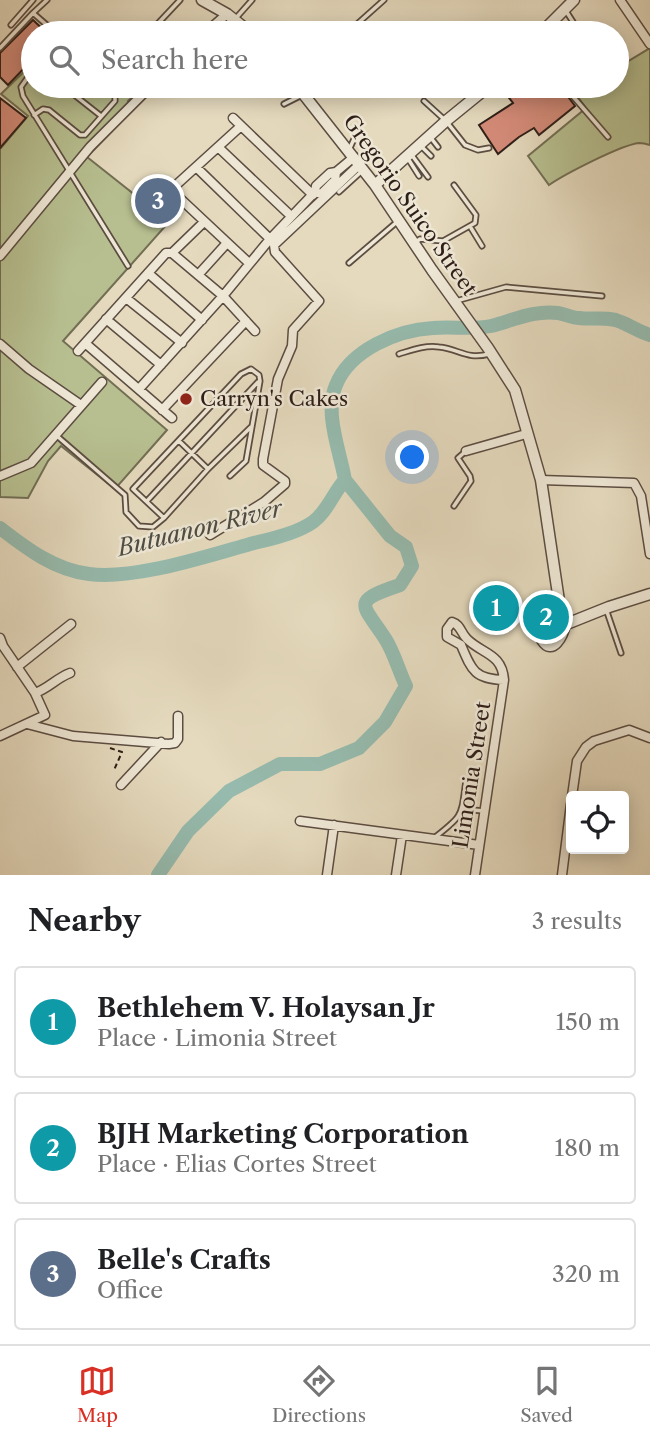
<!DOCTYPE html>
<meta charset="utf-8">
<style>
:root{--surface:#fff;--page:#f6f6f6;--text:#202124;--muted:#757577;--line:#e0e0e0;--accent:#d93025}
body{margin:0;font-family:"Libre Caslon Text",serif;background:var(--page);color:var(--text)}
.controls{position:absolute;right:21px;bottom:21px;display:grid;overflow:hidden;border-radius:7px;box-shadow:0 4px 18px #0003}
.controls button{width:63px;height:63px;display:grid;place-items:center;padding:0;border:0;border-bottom:2px solid var(--line);background:var(--surface);color:var(--text);font:35px sans-serif}
.you{position:absolute;left:413px;top:458px;width:24px;height:24px;margin:-18px;border:5px solid #fff;border-radius:50%;background:#1a73e8;box-shadow:0 0 0 10px #1a73e833}
.badge{display:grid;place-items:center;width:46px;height:46px;border-radius:50%;background:var(--accent);color:#fff;font-size:23px;font-weight:700}
.pin{position:absolute;translate:-50% -50%;border:4px solid #fff;box-shadow:0 2px 7px #0006}
.list{margin:0;padding:0;list-style:none}
h2{display:flex;justify-content:space-between;align-items:center;height:91px;margin:0;padding:0 28px;font-size:30px}
h2 small{font-size:23px;font-weight:400;color:var(--muted)}
.list li{display:grid;grid-template-columns:46px 1fr auto;gap:21px;align-items:center;box-sizing:border-box;height:112px;margin:0 14px 14px;padding:0 14px;border:2px solid var(--line);border-radius:7px}
.list b{display:block;font-size:26px;white-space:nowrap}
.list p{margin:0;font-size:23px;white-space:nowrap;color:var(--muted)}
.list em{font-size:23px;font-style:normal;color:var(--muted)}
.icon{flex:none;width:38px;height:38px;fill:none;stroke:currentColor;stroke-width:2;stroke-linecap:round;stroke-linejoin:round}
.map{position:relative;flex:none;width:650px;height:875px;overflow:hidden}
.search{position:absolute;background:var(--surface);box-shadow:0 4px 18px #0003;left:21px;right:21px;top:21px;height:77px;display:flex;align-items:center;gap:18px;box-sizing:border-box;padding:0 24px;border-radius:38px;color:var(--muted);font-size:26px}
.sheet{height:469px;background:var(--surface)}
nav{display:flex;justify-content:space-around;align-items:center;box-sizing:border-box;height:98px;border-top:2px solid var(--line);background:var(--surface);font-size:19px;color:var(--muted)}
nav a{display:grid;justify-items:center;gap:4px}
nav .on{color:var(--accent)}
.map>svg:first-child{display:block}
.green{fill:#b7bf90;stroke:#726e54;stroke-width:2}
.lines{fill:none;stroke-linecap:round;stroke-linejoin:round}
.river{stroke:#96bbae;stroke-width:14}
.building{fill:#d48b79;stroke:#2e1e18;stroke-width:2}
.service-casing{stroke:#5c4d42;stroke-width:7}
.minor-casing{stroke:#5c4d42;stroke-width:11}
.tertiary-casing{stroke:#5c4d42;stroke-width:13}
.path{stroke:#2e1e18;stroke-width:2;stroke-dasharray:5 3.5;stroke-linecap:butt}
.service{stroke:#eee7d5;stroke-width:3.5}
.minor{stroke:#eee7d5;stroke-width:8}
.tertiary{stroke:#eee7d5;stroke-width:10}
.poi-dot{fill:#8f2418;stroke:#eee7d5;stroke-width:2.5}
.labels{text-anchor:middle;stroke-width:5;stroke-linejoin:round;paint-order:stroke}
.street-label{font-size:21px;fill:#2e1e18;stroke:#eee7d5}
.poi-label{font-size:21px;fill:#2e1e18;stroke:#eee7d5;text-anchor:start}
.water-label{font-size:23px;font-style:italic;fill:#4d4d45;stroke:#eee7d5}
</style>
<div class="map">
<svg width="650" height="875" viewBox="0 0 650 875">
<rect width="100%" height="100%" fill="#e5dabe"/>
<filter id="stains"><feTurbulence type="fractalNoise" baseFrequency=".00286" numOctaves="4"/><feColorMatrix values="0 0 0 0 .2 0 0 0 0 .09 0 0 0 0 .02 0 0 0 .5 -.17"/></filter>
<radialGradient id="worn" r=".72"><stop offset=".6" stop-color="#630" stop-opacity="0"/><stop offset="1" stop-color="#630" stop-opacity=".3"/></radialGradient>
<path class="green" d="M650 48V145C647 144 642 143 639 143 621 145 565 174 549 185L528 156 586 108 575 93 587 86H617V68Z
M33 63V86H144L128 101 135 107 87 157 169 222 63 341 167 430 115 489 61 446 48 461 28 498 0 497V149L28 116 1 94Z"/>
<g class="lines">
<path class="river" d="M0 528C27 549 55 570 89 574 134 580 203 557 247 545 268 539 294 535 313 522 327 512 333 493 345 480 340 451 324 413 336 385 350 350 397 330 433 328 452 326 471 330 491 326 514 320 534 310 558 313 565 314 572 318 579 318 593 320 608 316 621 322 631 326 640 332 650 335
M158 875 188 831 229 791 280 764H320L359 748 385 722 406 686C399 671 394 653 386 640 363 604 349 602 400 585L412 566 406 547 390 536 345 480"/>
</g>
<path class="building" d="M33 20 47 33H33V59L8 85 0 77V53Z
M506 86H560L575 106 539 135 534 128 519 137 498 154 479 125 513 103 503 90Z
M0 98 26 118 0 148Z
M499 594 507 599 501 607 514 616 510 621 483 603 488 595 495 600Z
M542 603H551L550 630H543L542 626Z"/>
<g class="lines">
<defs>
<path id="service" d="M47 0 33 13 56 33
M566 11 580 33
M236 18 252 0
M11 25 33 0
M149 33 180 0
M347 33 384 0
M0 48 33 13
M33 70 21 87 23 96 128 266
M63 86 101 116
M564 86 608 137
M424 101 446 121 465 145 478 150 489 148
M284 104 304 94 313 86
M34 115 43 109 49 110 80 135H85L115 101V96L102 86
M431 138 438 147
M420 145 431 156
M349 150 358 130
M411 154 428 177
M407 157 419 176
M339 192 361 172
M471 228 482 246
M416 242 420 239 443 241 475 223 476 215 454 185
M349 263 398 221
M456 301 506 287 602 296
M399 354C412 350 425 345 439 347 459 349 467 360 489 354
M57 436 125 495 126 512 139 526 153 527 164 518
M179 441 208 469
M230 476 246 461 260 381 259 375 251 369 241 374 133 489 164 518 208 469 251 427
M147 501 258 382
M454 506 471 481 470 476 458 458 466 451
M606 609 621 653
M462 809 484 811
M434 838C464 815 461 816 466 780"/>
<path id="minor" d="M620 0 650 44
M205 33 227 14
M233 118 313 195
M218 147 291 216
M196 167 270 239
M171 190 249 263
M315 192 316 186 330 173 336 172
M153 206 241 126
M172 253 223 296 255 331
M0 256 90 147 151 86
M148 273 202 320
M198 275 227 243
M126 298 182 343
M106 319 161 365
M85 343 172 418
M0 344 29 369 81 405
M78 351 166 253H172L204 222
M139 389 223 296 270 239 315 192 321 194 335 180 336 172 354 157
M162 410 246 321
M466 451 526 434
M0 476 31 463 102 382
M541 480 634 483 641 496 650 554
M210 535 264 502 285 484V481L263 465V459L278 379 292 346 293 330 319 301 275 252 274 245 360 164
M531 606C533 616 535 631 541 640 553 659 564 635 566 624
M0 638 3 646 35 693 45 715 0 736
M461 645 447 637V629L452 622C461 625 460 632 467 639 482 654 502 653 504 680L475 875
M461 645C472 671 475 679 504 680
M17 667 71 624
M35 693C49 688 55 679 70 673
M27 724 73 736 169 744 175 743 178 739V716
M121 785 161 742
M572 796 577 761 586 747 594 741 629 730 650 738
M300 821 479 845
M327 875 334 825
M396 875 402 835
M562 875 571 804"/>
<path id="tertiary" d="M202 0 227 14 251 33
M541 33 574 0
M297 86 375 185 432 270 488 348 515 390 541 480 562 621 569 623 609 607 650 594
M375 185 446 121 489 86"/>
</defs>
<use href="#service" class="service-casing"/>
<use href="#minor" class="minor-casing"/>
<use href="#tertiary" class="tertiary-casing"/>
<path class="path" d="M110 748 122 752 114 770"/>
<use href="#service" class="service"/>
<use href="#minor" class="minor"/>
<use href="#tertiary" class="tertiary"/>
</g>
<circle class="poi-dot" cx="186" cy="399" r="7"/>
<g class="labels">
<g class="street-label">
<text transform="translate(410 205) rotate(55)" y="7">Gregorio Suico Street</text>
<text transform="translate(472 775) rotate(-81)" y="7">Limonia Street</text>
</g>
<g class="poi-label">
<text x="200" y="406">Carryn's Cakes</text>
</g>
<g class="water-label">
<text transform="translate(200 528) rotate(-14)" y="8">Butuanon River</text>
</g>
</g>
<rect width="100%" height="100%" filter="url(#stains)"/>
<rect width="100%" height="100%" fill="url(#worn)"/>
</svg>
<div class="controls">
<button><svg class="icon" aria-label="locate" viewBox="0 0 24 24"><circle cx="12" cy="12" r="6"/><path d="M12 2v4M12 18v4M2 12h4M18 12h4"/></svg></button>
</div>
<div class="you"></div>
<div class="pin badge" style="left:496px;top:608px;background:#0f9aa8">1</div>
<div class="pin badge" style="left:546px;top:617px;background:#0f9aa8">2</div>
<div class="pin badge" style="left:158px;top:201px;background:#5c6f8a">3</div>
<div class="search"><svg class="icon" aria-label="search" viewBox="0 0 24 24"><circle cx="10" cy="10" r="6"/><path d="M15 15l6 6"/></svg>Search here</div>
</div>
<section class="sheet">
<h2>Nearby<small>3 results</small></h2>
<ul class="list">
<li><span class="badge" style="background:#0f9aa8">1</span><div><b>Bethlehem V. Holaysan Jr</b><p>Place · Limonia Street</p></div><em>150 m</em></li>
<li><span class="badge" style="background:#0f9aa8">2</span><div><b>BJH Marketing Corporation</b><p>Place · Elias Cortes Street</p></div><em>180 m</em></li>
<li><span class="badge" style="background:#5c6f8a">3</span><div><b>Belle's Crafts</b><p>Office</p></div><em>320 m</em></li>
</ul>
</section>
<nav>
<a class="on"><svg class="icon" aria-label="map" viewBox="0 0 24 24"><path d="M3 6l6-2 6 2 6-2v14l-6 2-6-2-6 2zM9 4v14M15 6v14"/></svg>Map</a>
<a><svg class="icon" aria-label="directions" viewBox="0 0 24 24"><path d="M12 3l9 9-9 9-9-9zM9 14v-3h6M13 9l2 2-2 2"/></svg>Directions</a>
<a><svg class="icon" aria-label="saved" viewBox="0 0 24 24"><path d="M7 4h10v16l-5-4-5 4z"/></svg>Saved</a>
</nav>
